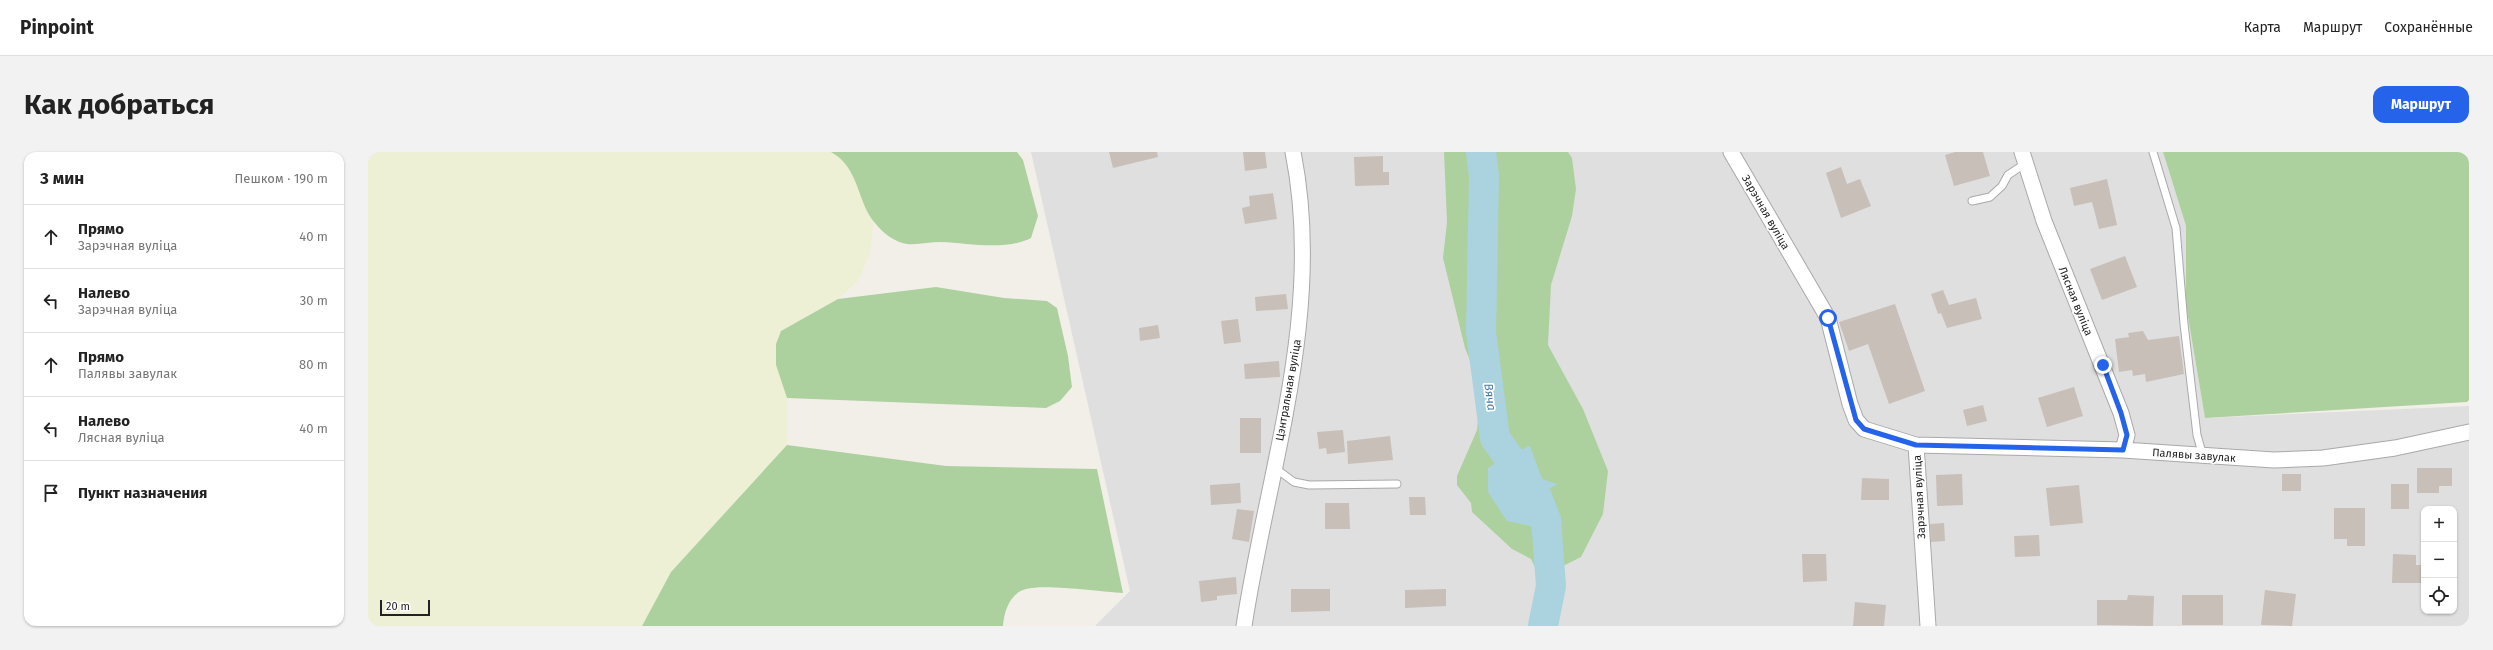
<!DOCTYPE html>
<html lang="ru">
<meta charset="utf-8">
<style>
:root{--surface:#fff;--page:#f2f2f2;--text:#222;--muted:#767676;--line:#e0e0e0;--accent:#2563eb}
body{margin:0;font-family:"Fira Sans",sans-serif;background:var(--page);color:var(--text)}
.controls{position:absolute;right:12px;bottom:12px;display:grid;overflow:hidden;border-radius:8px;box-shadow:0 1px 3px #0004}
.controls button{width:36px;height:36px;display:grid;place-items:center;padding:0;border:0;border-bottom:1px solid var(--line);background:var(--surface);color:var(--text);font:20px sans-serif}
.scale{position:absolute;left:12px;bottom:10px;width:50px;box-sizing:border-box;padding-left:4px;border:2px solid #222;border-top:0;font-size:11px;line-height:14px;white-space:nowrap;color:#222;-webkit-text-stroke:3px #fff;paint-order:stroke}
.stop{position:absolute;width:12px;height:12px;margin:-9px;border:3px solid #2563eb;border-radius:50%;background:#fff}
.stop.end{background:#2563eb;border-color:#fff;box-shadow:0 1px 4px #0008}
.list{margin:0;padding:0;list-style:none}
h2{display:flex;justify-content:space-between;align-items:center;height:52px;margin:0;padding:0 16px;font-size:17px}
h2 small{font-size:13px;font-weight:400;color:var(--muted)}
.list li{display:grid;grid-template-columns:26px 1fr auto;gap:12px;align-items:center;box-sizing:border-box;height:64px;padding:0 16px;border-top:1px solid var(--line)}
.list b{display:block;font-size:15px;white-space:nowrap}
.list p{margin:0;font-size:13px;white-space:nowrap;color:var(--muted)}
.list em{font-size:13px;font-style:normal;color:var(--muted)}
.icon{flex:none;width:22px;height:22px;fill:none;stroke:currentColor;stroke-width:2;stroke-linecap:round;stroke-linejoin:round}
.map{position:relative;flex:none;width:2101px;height:474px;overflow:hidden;border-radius:12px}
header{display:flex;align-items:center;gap:24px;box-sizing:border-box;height:56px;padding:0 20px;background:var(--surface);border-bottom:1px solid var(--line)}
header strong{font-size:19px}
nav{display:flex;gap:22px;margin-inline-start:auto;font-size:14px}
.intro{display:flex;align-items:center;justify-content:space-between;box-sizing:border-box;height:96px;padding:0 24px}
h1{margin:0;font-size:28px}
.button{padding:10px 18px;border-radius:12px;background:var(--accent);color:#fff;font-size:14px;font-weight:700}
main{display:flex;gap:24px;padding:0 24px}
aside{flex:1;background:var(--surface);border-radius:12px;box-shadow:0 1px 3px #0004}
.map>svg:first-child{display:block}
.residential{fill:#e0dfdf;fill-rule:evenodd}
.farmland{fill:#eef0d5}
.forest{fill:#add19e}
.water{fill:#aad3df}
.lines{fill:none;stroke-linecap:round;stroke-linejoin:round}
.river{stroke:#aad3df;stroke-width:30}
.building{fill:#c7bfb8}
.service-casing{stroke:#a9a9a9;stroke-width:9}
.minor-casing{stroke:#a9a9a9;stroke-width:17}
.service{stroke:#fff;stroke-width:7}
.minor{stroke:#fff;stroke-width:15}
.route{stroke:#2563eb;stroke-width:5}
.labels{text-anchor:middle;stroke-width:3.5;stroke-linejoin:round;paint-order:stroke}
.street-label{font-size:11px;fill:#222;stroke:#fff}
.water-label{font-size:12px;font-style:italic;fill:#4a7aab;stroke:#fff}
</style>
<header>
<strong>Pinpoint</strong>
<nav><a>Карта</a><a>Маршрут</a><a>Сохранённые</a></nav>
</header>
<div class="intro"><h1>Как добраться</h1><a class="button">Маршрут</a></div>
<main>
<aside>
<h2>3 мин<small>Пешком · 190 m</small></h2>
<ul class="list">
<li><svg class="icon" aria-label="ahead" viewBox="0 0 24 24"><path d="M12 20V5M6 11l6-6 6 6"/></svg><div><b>Прямо</b><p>Зарэчная вуліца</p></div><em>40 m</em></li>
<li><svg class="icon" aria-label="left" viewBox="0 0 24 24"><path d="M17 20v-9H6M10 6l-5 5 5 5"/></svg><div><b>Налево</b><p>Зарэчная вуліца</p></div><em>30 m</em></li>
<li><svg class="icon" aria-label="ahead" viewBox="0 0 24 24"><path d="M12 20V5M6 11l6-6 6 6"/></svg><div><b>Прямо</b><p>Палявы завулак</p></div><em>80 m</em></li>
<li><svg class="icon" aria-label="left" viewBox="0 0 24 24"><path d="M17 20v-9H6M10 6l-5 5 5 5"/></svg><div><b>Налево</b><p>Лясная вуліца</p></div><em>40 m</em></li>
<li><svg class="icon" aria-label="arrive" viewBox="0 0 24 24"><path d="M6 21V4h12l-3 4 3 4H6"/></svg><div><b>Пункт назначения</b></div></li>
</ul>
</aside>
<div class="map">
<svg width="2101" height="474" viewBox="0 0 2101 474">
<rect width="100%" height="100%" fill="#f2efe9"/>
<path class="residential" d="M663 0H1795L1818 74V153L1837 266 2101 254V474H727L762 439ZM2056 357H2086V459H2056Z"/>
<path class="farmland" d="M0 0H463L471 4 485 23 506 70 502 102 490 129 470 147 413 179 408 192V213L419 246V293L303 420 274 474H0Z"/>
<path class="forest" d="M463 0H649L655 8 670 64 663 86C637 99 601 91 573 90 562 90 550 93 539 92 526 90 515 81 507 71 489 51 492 16 463 0Z
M1076 0H1200L1204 6 1208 37 1204 64 1183 133 1180 193 1215 257 1240 319 1235 362 1213 405 1191 416 1174 420 1168 417 1163 407 1144 397 1104 360 1103 351 1089 333V324L1109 278 1113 235 1097 196 1075 106 1079 70Z
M1795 0H2101V248L2099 250 1837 266 1818 153V74Z
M568 135 636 146 679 149 689 156 700 204 704 235 692 249 678 256 419 246 408 213V192L413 179 470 147Z
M419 293 578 314 729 317 755 441C732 440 679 432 658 437 642 441 636 459 635 474H274L303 420Z"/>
<path class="water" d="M1162 294 1174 327 1189 332 1169 345 1178 368 1167 375 1139 369 1120 340V316L1141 303Z"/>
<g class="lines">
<path class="river" d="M1113 0 1116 24 1113 180 1127 286 1169 345 1178 368 1183 434 1175 474"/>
</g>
<path class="building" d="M741 0H789L790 5 745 16Z
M875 0H897L899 16 877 19Z
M1587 0H1615L1622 24 1586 34 1577 3Z
M1015 4V20H1021V33L987 34 986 5Z
M1473 15 1479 32 1492 27 1503 54 1473 66 1458 21Z
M1739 27 1749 73 1731 77 1724 50 1706 54 1702 36Z
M905 41 909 67 877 72 874 56 882 54 881 44Z
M1757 104 1769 135 1734 148 1722 117Z
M1575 138 1581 153 1608 146 1614 167 1579 176 1573 161 1570 162 1563 142Z
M918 142 920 157 888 159 887 145Z
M1527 152 1557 239 1521 252 1500 192 1481 199 1471 170Z
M870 167 873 190 856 192 853 169Z
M790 173 792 186 772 189 771 176Z
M1775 179 1780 188 1811 184 1816 222 1778 230 1777 222 1765 224 1764 218 1751 220 1747 187 1761 185 1760 181Z
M911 209 912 225 877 227 876 212Z
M1706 235 1715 264 1679 275 1670 246Z
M1615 253 1619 269 1599 274 1595 258Z
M872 266H893V301H872Z
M975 278 977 300 959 302 958 296 951 297 949 280Z
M1022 284 1025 308 980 312 979 289Z
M2049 316H2084V334H2071V341H2049Z
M1594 322 1595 353 1569 354 1568 323Z
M1914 322H1933V339H1914Z
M1494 326 1521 327V348H1493Z
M872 331 873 351 843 353 842 333Z
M2023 332H2041V357H2023Z
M1711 333 1715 371 1682 374 1678 336Z
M1041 345H1057L1058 363H1042Z
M957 351H981L982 377H957Z
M1966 356H1997V394H1979V387H1966Z
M869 357 886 359 881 390 864 387Z
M1576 371 1577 389 1563 390 1562 372Z
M1671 383 1672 404 1647 405 1646 384Z
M1434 402H1458L1459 429 1435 430Z
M2025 402 2048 403V413H2056V431H2024Z
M868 425 869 442 849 444V448L833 450 831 429Z
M923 437H962V459L923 460Z
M1078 437V454L1037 456V438Z
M1897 438 1928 442 1924 474 1893 473Z
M1760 443 1786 444 1785 474 1729 473V448H1759Z
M1814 443H1855V473H1814Z
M1487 450 1518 453 1516 474H1485Z"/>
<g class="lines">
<defs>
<path id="service" d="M1785 0 1808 76 1816 172 1829 283 1835 304
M1604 49 1622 45 1634 34 1640 23 1658 11
M907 316 926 330 941 333 1029 332"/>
<path id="minor" d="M1363 0 1460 166 1482 252 1488 268 1496 277 1548 293 1755 298 1906 308 1955 306 2027 296 2101 280
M1654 0 1676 69 1753 261 1759 283 1755 298
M1548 293 1560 474
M876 474C900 317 957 160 925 0"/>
</defs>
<use href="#service" class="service-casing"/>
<use href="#minor" class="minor-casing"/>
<use href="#service" class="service"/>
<use href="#minor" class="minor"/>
</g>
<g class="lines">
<path class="route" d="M1460 166 1488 268 1496 277 1548 293 1755 298 1759 283 1753 261 1735 213"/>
</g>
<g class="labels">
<g class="street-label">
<text transform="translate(1398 60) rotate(60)" y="4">Зарэчная вуліца</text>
<text transform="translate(1708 149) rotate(68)" y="4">Лясная вуліца</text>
<text transform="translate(920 238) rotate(-80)" y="4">Цэнтральная вуліца</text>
<text transform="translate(1826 303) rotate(4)" y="4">Палявы завулак</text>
<text transform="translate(1551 345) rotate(-93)" y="4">Зарэчная вуліца</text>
</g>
<g class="water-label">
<text transform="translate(1122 245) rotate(82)" y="4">Вяча</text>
</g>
</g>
</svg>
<div class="controls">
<button>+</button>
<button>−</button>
<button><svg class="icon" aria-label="locate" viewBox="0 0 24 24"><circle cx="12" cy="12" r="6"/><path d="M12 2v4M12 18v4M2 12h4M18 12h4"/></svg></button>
</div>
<div class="scale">20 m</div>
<div class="stop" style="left:1460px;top:166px"></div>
<div class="stop end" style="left:1735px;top:213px"></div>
</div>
</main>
